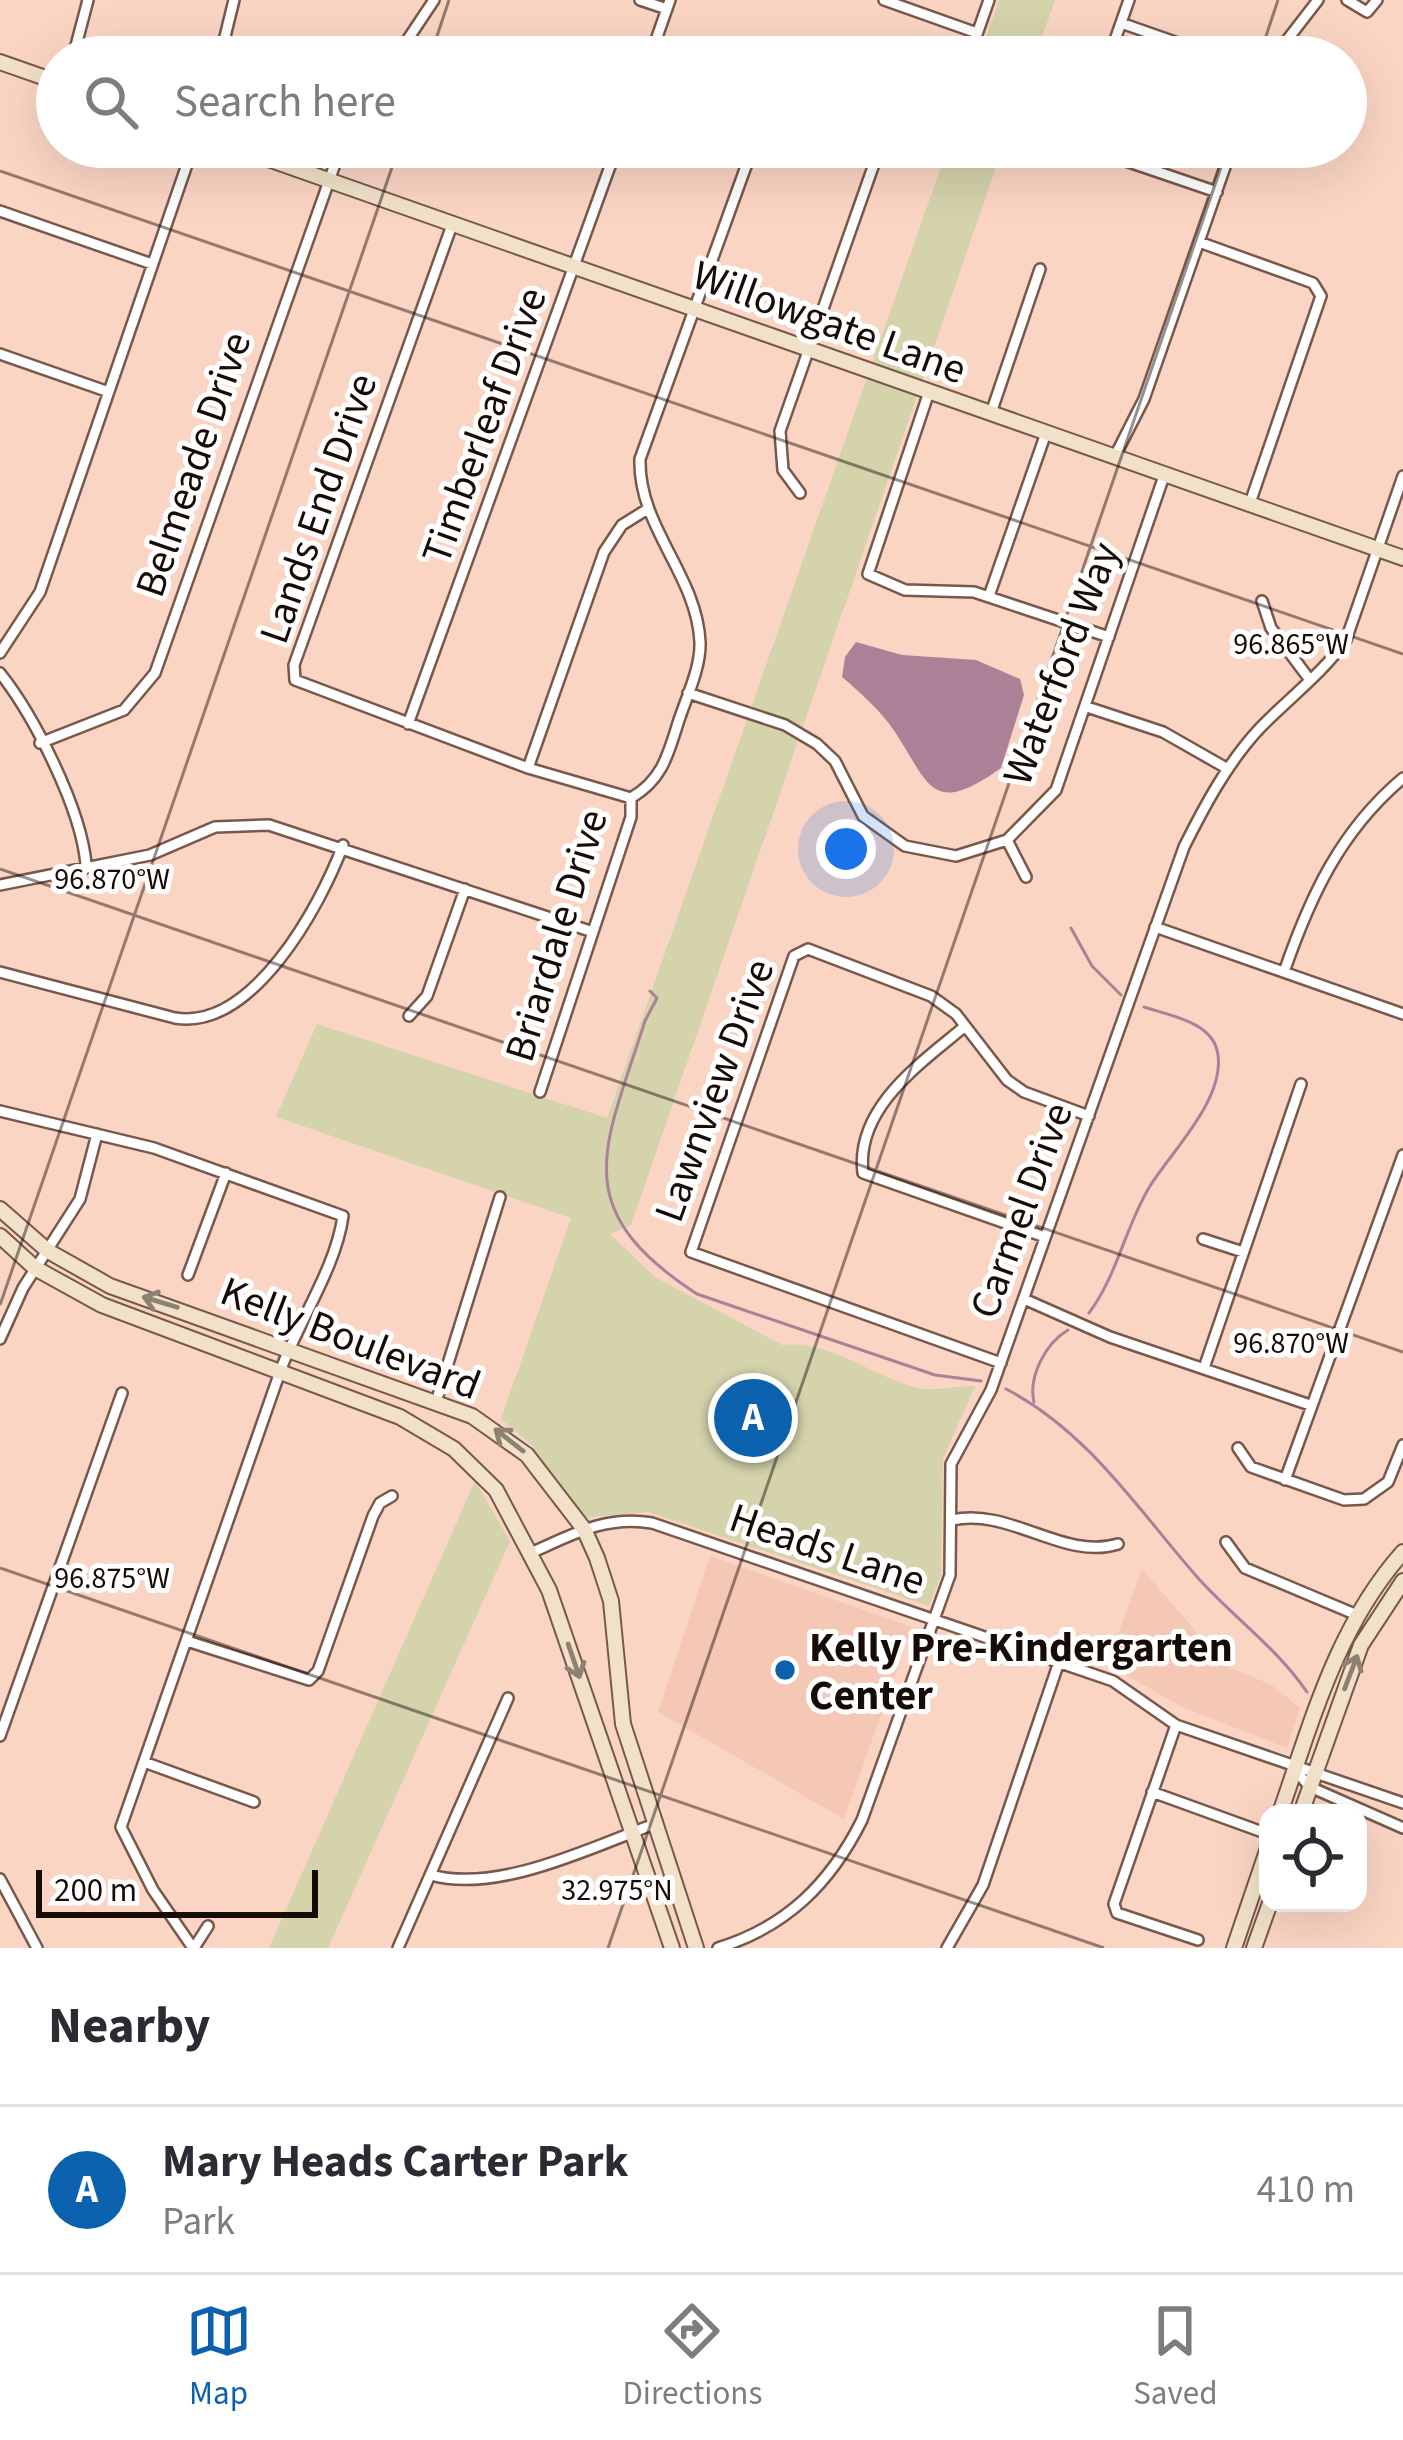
<!DOCTYPE html>
<meta charset="utf-8">
<style>
:root{--surface:#fff;--page:#f7f7f7;--text:#2b2b33;--muted:#7c7c81;--line:#e1e1e2;--accent:#0c61af}
body{margin:0;font-family:"Source Sans 3",sans-serif;background:var(--page);color:var(--text)}
.controls{position:absolute;right:36px;bottom:36px;display:grid;overflow:hidden;border-radius:24px;box-shadow:0 12px 48px #0002}
.controls button{width:108px;height:108px;display:grid;place-items:center;padding:0;border:0;border-bottom:3px solid var(--line);background:var(--surface);color:var(--text);font:60px sans-serif}
.scale{position:absolute;left:36px;bottom:30px;width:282px;box-sizing:border-box;padding-left:12px;border:6px solid #170b06;border-top:0;font-size:33px;line-height:42px;white-space:nowrap;color:#170b06;-webkit-text-stroke:9px #fff;paint-order:stroke}
.you{position:absolute;left:846px;top:849px;width:42px;height:42px;margin:-30px;border:9px solid #fff;border-radius:50%;background:#1a73e8;box-shadow:0 0 0 18px #1a73e833}
.badge{display:grid;place-items:center;width:78px;height:78px;border-radius:50%;background:var(--accent);color:#fff;font-size:39px;font-weight:700}
.pin{position:absolute;translate:-50% -50%;border:6px solid #fff;box-shadow:0 3px 12px #0006}
.list{margin:0;padding:0;list-style:none}
h2{display:flex;justify-content:space-between;align-items:center;height:156px;margin:0;padding:0 48px;font-size:51px}
h2 small{font-size:39px;font-weight:400;color:var(--muted)}
.list li{display:grid;grid-template-columns:78px 1fr auto;gap:36px;align-items:center;box-sizing:border-box;height:168px;padding:0 48px;border-top:3px solid var(--line)}
.list b{display:block;font-size:45px;white-space:nowrap}
.list p{margin:0;font-size:39px;white-space:nowrap;color:var(--muted)}
.list em{font-size:39px;font-style:normal;color:var(--muted)}
.icon{flex:none;width:66px;height:66px;fill:none;stroke:currentColor;stroke-width:2;stroke-linecap:round;stroke-linejoin:round}
.map{position:relative;flex:none;width:1403px;height:1948px;overflow:hidden}
.search{position:absolute;background:var(--surface);box-shadow:0 12px 48px #0002;left:36px;right:36px;top:36px;height:132px;display:flex;align-items:center;gap:30px;box-sizing:border-box;padding:0 42px;border-radius:66px;color:var(--muted);font-size:45px}
.sheet{height:324px;background:var(--surface)}
nav{display:flex;justify-content:space-around;align-items:center;box-sizing:border-box;height:168px;border-top:3px solid var(--line);background:var(--surface);font-size:33px;color:var(--muted)}
nav a{display:grid;justify-items:center;gap:6px}
nav .on{color:var(--accent)}
.map>svg:first-child{display:block}
.built{fill:#f4c8b4}
.green{fill:#d4d3ac}
.water{fill:#ab8198}
.lines{fill:none;stroke-linecap:round;stroke-linejoin:round}
.stream{stroke:#ab8198;stroke-width:3}
.street-casing{stroke:#78584a;stroke-width:14}
.secondary-casing{stroke:#78584a;stroke-width:18}
.street{stroke:#fff;stroke-width:9}
.secondary{stroke:#f1e1c9;stroke-width:14}
.oneway{stroke:#8f8171}
.ticks{fill:none;stroke:#170b06;stroke-width:3;stroke-opacity:0.45}
.poi-dot{fill:#0c61af;stroke:#fff;stroke-width:4.5}
.labels{text-anchor:middle;stroke-width:10;stroke-linejoin:round;paint-order:stroke}
.street-label{font-size:42px;fill:#170b06;stroke:#fff}
.poi-label{font-size:42px;font-weight:bold;fill:#170b06;stroke:#fff;text-anchor:start}
.ticks-label{font-size:30px;text-anchor:middle;fill:#170b06;stroke:#fff;stroke-width:10;stroke-linejoin:round;paint-order:stroke}
</style>
<div class="map">
<svg width="1403" height="1948" viewBox="0 0 1403 1948">
<rect width="100%" height="100%" fill="#fbd5c4"/>
<path class="built" d="M710 1556 912 1627 844 1819 658 1712Z
M1142 1569 1226 1666 1272 1685 1300 1708 1287 1748 1182 1707 1107 1664Z"/>
<path class="green" d="M999 0H1055L1035 57H979Z
M948 147H1003L631 1225 610 1234 655 1277 782 1345C832 1340 872 1377 918 1388 935 1392 957 1385 975 1386L943 1459 941 1575 929 1606 648 1512 583 1518 531 1456 534 1447 501 1419 571 1218 276 1117 317 1024 607 1118Z
M475 1481 510 1541 328 1948H269Z"/>
<path class="water" d="M856 642 902 655 976 660 1020 679 1024 695 1001 768C932 817 930 786 895 732 881 711 861 693 842 677L845 657Z"/>
<g class="lines">
<path class="stream" d="M1071 928 1092 966 1121 995
M650 991 657 998 645 1021C605 1147 565 1208 697 1294L935 1375 981 1381
M1089 1313C1118 1274 1125 1227 1150 1186 1172 1151 1224 1100 1218 1055 1214 1022 1171 1016 1144 1007
M1006 1389C1088 1431 1139 1511 1198 1578 1234 1618 1276 1647 1307 1692
M1034 1402C1028 1376 1046 1343 1068 1330"/>
<defs>
<path id="street" d="M640 0 667 9
M884 0 977 33
M1347 0 1367 12 1377 0
M1121 23 1218 57
M73 57 88 0
M220 57 234 0
M396 57 434 0
M650 57 670 0
M969 57 989 0
M1109 57 1129 0
M1274 57 1318 0
M888 147 920 155 931 147
M1085 147 1217 192
M0 211 152 264
M452 225 294 665 295 680 528 768 631 798
M1199 242 1313 283 1321 296 1250 503
M0 354 106 391
M929 392 868 574 905 590 974 592 1109 637
M991 413 1040 269
M1115 456 1144 399 1232 147
M800 493 783 470 780 431 880 147
M989 596 1046 433
M1262 601 1271 628 1310 680
M0 653 40 592 193 147
M0 673C35 717 81 809 86 864
M688 693 785 725 817 744 835 761 863 816 905 846 956 856 1007 840 1056 790 1165 473
M1087 707 1163 732 1228 769
M408 724 617 147
M40 743 124 710 155 673 341 147
M528 768 604 552 622 525 646 510
M631 798C662 780 668 755 678 723 686 698 701 668 700 642 697 575 638 527 640 459L753 147
M1007 840 1026 877
M0 885 150 855 215 827 269 825 593 932
M1155 927 1403 1014
M0 972 175 1018C252 1031 320 907 343 845
M1284 972C1310 897 1340 831 1403 778
M409 1016 427 996 465 889
M964 1027C921 1063 855 1108 863 1173L1045 1237
M540 1092 631 817V798
M0 1111 154 1148 343 1216C336 1267 300 1319 281 1369L121 1827 153 1890 193 1948
M1203 1239 1243 1252
M188 1275 226 1173
M1024 1299 1110 1337 1310 1405
M0 1339 23 1288 80 1199 97 1134
M1001 1363 691 1252 794 956 808 949 931 996 956 1014 1007 1080 1024 1092 1089 1116
M1204 1368 1301 1084
M436 1402 500 1197
M1238 1448 1251 1467 1344 1500 1364 1499 1388 1482 1403 1445
M1285 1480 1403 1155
M952 1520C1010 1507 1064 1561 1118 1544
M1226 1542 1245 1568 1357 1615
M533 1552C573 1534 607 1515 652 1523L1113 1681 1176 1725 1403 1803
M187 1641 309 1680 318 1671 373 1516 380 1503 392 1496
M1176 1725 1114 1904 1117 1913 1198 1940
M0 1736 122 1393
M144 1762 254 1802
M1295 1770 1310 1787 1403 1828
M1152 1792 1268 1834
M431 1875C498 1894 592 1847 657 1823
M0 1879 37 1948
M194 1948 208 1926
M398 1948 508 1698
M718 1948C786 1927 830 1884 862 1820L950 1575 951 1464 991 1390 1184 847C1205 805 1228 762 1260 728 1289 698 1322 674 1346 640L1403 476
M947 1948 983 1885 1059 1662"/>
<path id="secondary" d="M0 62 57 82
M234 147 1403 558
M0 1209 48 1251 110 1286 472 1416 527 1455 584 1529 597 1558 611 1601 623 1724 696 1948
M0 1236 35 1268 102 1305 400 1417 454 1449 496 1490 549 1590 672 1948
M1280 1813C1312 1721 1337 1626 1403 1552
M1301 1813 1361 1645 1403 1581
M1234 1948 1268 1848
M1254 1948 1270 1903"/>
</defs>
<use href="#street" class="street-casing"/>
<use href="#secondary" class="secondary-casing"/>
<use href="#street" class="street"/>
<use href="#secondary" class="secondary"/>
</g>
<defs><path id="oneway-shaft" d="M-6 0H5M1.5-3L5.5 0L1.5 3" fill="none" stroke-width="1.6" stroke-linecap="round" stroke-linejoin="round" transform="scale(3)"/></defs>
<g class="oneway">
<use href="#oneway-shaft" transform="translate(160 1302) rotate(-163)"/>
<use href="#oneway-shaft" transform="translate(509 1440) rotate(-142)"/>
<use href="#oneway-shaft" transform="translate(574 1661) rotate(71)"/>
<use href="#oneway-shaft" transform="translate(1351 1672) rotate(-69)"/>
</g>
<path class="ticks" d="M430 57 449 0M1259 57 1278 0M0 171 1403 654M0 869 1403 1352M0 1305 399 147M0 1568 1104 1948M608 1948 1228 147"/>
<circle class="poi-dot" cx="785" cy="1670" r="12"/>
<g class="labels">
<g class="street-label">
<text transform="translate(830 321) rotate(20)" y="15">Willowgate Lane</text>
<text transform="translate(483 425) rotate(-70)" y="15">Timberleaf Drive</text>
<text transform="translate(192 464) rotate(-71)" y="15">Belmeade Drive</text>
<text transform="translate(317 508) rotate(-71)" y="15">Lands End Drive</text>
<text transform="translate(1060 663) rotate(-69)" y="15">Waterford Way</text>
<text transform="translate(555 935) rotate(-73)" y="15">Briardale Drive</text>
<text transform="translate(713 1090) rotate(-70)" y="15">Lawnview Drive</text>
<text transform="translate(1020 1210) rotate(-70)" y="15">Carmel Drive</text>
<text transform="translate(351 1337) rotate(21)" y="15">Kelly Boulevard</text>
<text transform="translate(828 1548) rotate(19)" y="15">Heads Lane</text>
</g>
<g class="poi-label">
<text x="809" y="1661">Kelly Pre-Kindergarten<tspan x="809" dy="48">Center</tspan></text>
</g>
</g>
<g class="ticks-label">
<text x="1291" y="654">96.865°W</text>
<text x="112" y="889">96.870°W</text>
<text x="1291" y="1353">96.870°W</text>
<text x="112" y="1588">96.875°W</text>
<text x="617" y="1900">32.975°N</text>
</g>
</svg>
<div class="controls">
<button><svg class="icon" aria-label="locate" viewBox="0 0 24 24"><circle cx="12" cy="12" r="6"/><path d="M12 2v4M12 18v4M2 12h4M18 12h4"/></svg></button>
</div>
<div class="scale">200 m</div>
<div class="you"></div>
<div class="pin badge" style="left:753px;top:1418px">A</div>
<div class="search"><svg class="icon" aria-label="search" viewBox="0 0 24 24"><circle cx="10" cy="10" r="6"/><path d="M15 15l6 6"/></svg>Search here</div>
</div>
<section class="sheet">
<h2>Nearby<small></small></h2>
<ul class="list">
<li><span class="badge">A</span><div><b>Mary Heads Carter Park</b><p>Park</p></div><em>410 m</em></li>
</ul>
</section>
<nav>
<a class="on"><svg class="icon" aria-label="map" viewBox="0 0 24 24"><path d="M3 6l6-2 6 2 6-2v14l-6 2-6-2-6 2zM9 4v14M15 6v14"/></svg>Map</a>
<a><svg class="icon" aria-label="directions" viewBox="0 0 24 24"><path d="M12 3l9 9-9 9-9-9zM9 14v-3h6M13 9l2 2-2 2"/></svg>Directions</a>
<a><svg class="icon" aria-label="saved" viewBox="0 0 24 24"><path d="M7 4h10v16l-5-4-5 4z"/></svg>Saved</a>
</nav>
